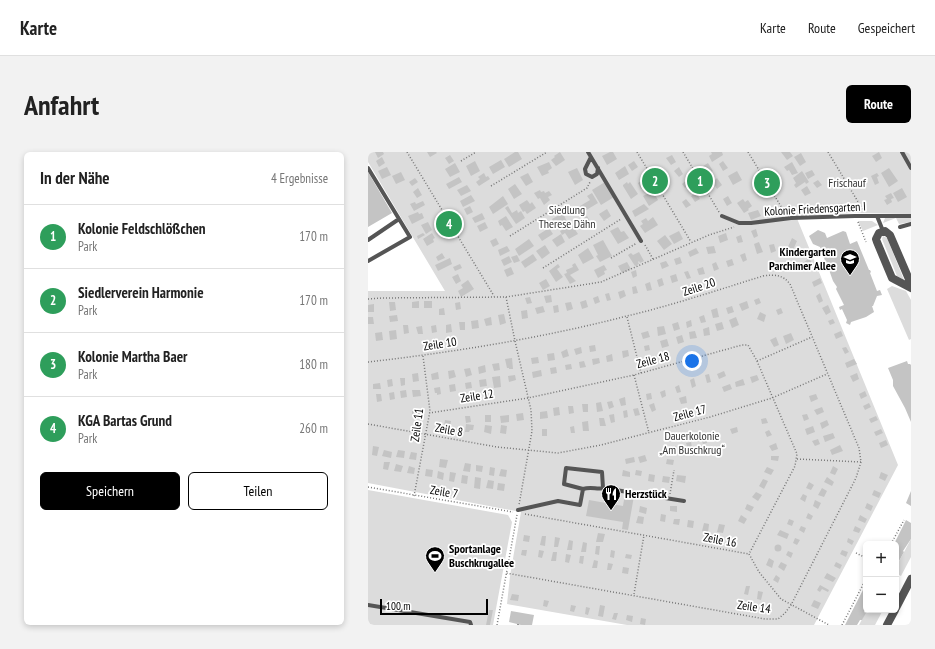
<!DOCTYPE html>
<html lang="de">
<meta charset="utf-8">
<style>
:root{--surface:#fff;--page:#f2f2f2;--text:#222;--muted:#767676;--line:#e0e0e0;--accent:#000}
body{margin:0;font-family:"PT Sans Narrow",sans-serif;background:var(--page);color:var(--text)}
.controls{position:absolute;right:12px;bottom:12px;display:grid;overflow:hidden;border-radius:6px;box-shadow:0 2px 6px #0003}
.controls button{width:36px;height:36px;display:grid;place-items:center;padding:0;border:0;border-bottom:1px solid var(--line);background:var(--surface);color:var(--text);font:20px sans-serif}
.scale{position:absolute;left:12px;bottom:10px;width:108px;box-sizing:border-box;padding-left:4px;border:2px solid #000;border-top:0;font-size:11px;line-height:14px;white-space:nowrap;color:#000;-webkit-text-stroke:3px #fff;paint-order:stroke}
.you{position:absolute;left:324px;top:209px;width:14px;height:14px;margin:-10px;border:3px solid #fff;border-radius:50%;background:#1a73e8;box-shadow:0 0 0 6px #1a73e833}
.badge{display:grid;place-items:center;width:26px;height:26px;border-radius:50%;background:var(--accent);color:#fff;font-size:13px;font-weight:700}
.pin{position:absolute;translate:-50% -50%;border:2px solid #fff;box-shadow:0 1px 4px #0006}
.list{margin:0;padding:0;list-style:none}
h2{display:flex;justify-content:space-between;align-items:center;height:52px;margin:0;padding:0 16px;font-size:17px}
h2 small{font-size:13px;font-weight:400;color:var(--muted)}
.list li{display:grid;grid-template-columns:26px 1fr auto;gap:12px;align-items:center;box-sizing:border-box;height:64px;padding:0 16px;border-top:1px solid var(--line)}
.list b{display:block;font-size:15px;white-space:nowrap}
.list p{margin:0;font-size:13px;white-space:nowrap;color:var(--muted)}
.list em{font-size:13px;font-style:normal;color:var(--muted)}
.actions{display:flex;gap:8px;padding:12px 16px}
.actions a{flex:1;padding:9px 0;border:1px solid var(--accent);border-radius:6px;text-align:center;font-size:14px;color:var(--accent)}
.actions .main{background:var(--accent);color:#fff}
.map{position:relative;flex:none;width:543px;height:473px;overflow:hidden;border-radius:6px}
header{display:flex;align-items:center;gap:24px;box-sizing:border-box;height:56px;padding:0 20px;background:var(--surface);border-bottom:1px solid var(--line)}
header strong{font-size:19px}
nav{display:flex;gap:22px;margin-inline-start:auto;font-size:14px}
.intro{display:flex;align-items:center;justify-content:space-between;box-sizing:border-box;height:96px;padding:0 24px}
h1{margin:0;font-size:28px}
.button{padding:10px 18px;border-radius:6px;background:var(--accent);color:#fff;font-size:14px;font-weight:700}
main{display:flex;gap:24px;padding:0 24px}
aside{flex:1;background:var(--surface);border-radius:6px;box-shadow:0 2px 6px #0003}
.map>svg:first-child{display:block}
.green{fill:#dcdcdc}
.building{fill:#c4c4c4}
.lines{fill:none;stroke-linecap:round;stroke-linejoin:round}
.path{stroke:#777;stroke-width:1.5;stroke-dasharray:1 2;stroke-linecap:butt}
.service{stroke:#555;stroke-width:4}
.minor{stroke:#555;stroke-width:8}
.labels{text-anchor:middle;stroke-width:3.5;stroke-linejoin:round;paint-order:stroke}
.park-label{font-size:12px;fill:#333;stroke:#fff}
.street-label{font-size:12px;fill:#000;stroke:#fff}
.poi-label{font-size:12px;font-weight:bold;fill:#000;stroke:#fff;text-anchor:start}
</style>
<header>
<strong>Karte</strong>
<nav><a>Karte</a><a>Route</a><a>Gespeichert</a></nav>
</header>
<div class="intro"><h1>Anfahrt</h1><a class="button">Route</a></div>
<main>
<aside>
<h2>In der Nähe<small>4 Ergebnisse</small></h2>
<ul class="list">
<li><span class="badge" style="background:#2e9e5b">1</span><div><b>Kolonie Feldschlößchen</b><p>Park</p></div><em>170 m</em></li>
<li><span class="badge" style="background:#2e9e5b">2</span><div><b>Siedlerverein Harmonie</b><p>Park</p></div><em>170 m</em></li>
<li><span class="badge" style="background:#2e9e5b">3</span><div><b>Kolonie Martha Baer</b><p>Park</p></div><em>180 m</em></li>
<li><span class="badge" style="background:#2e9e5b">4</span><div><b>KGA Bartas Grund</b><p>Park</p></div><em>260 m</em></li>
</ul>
<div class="actions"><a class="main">Speichern</a><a>Teilen</a></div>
</aside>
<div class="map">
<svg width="543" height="473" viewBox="0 0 543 473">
<rect width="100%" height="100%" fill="#fff"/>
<path class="green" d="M0 0H543V62L487 61 428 64 530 313 446 473H259L139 452 142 424 153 360 0 331V139H77L0 10Z
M517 66H543V70L531 72 528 66 515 71Z
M490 69H504L510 73 495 79Z
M515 84 519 86 536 128 529 124 514 87Z
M524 134 538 139 543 148V187L541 188 519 137Z
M0 338 140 363 144 370 125 473H0Z
M543 387V405L533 424 528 421V415Z
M499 458H515L507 473H491Z"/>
<path class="building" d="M7 0H15L16 2 10 6Z
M59 0H68L69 1 62 5Z
M147 0H150L154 7 141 15 136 7Z
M192 0 197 8 188 14 183 8 187 5 186 4Z
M242 0H245L249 7 239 13 234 4Z
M343 0H354L355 3 344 10 341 4 344 2Z
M413 0H422L425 4 419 8Z
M511 0 514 6 508 10 504 4Z
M433 1 438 10 432 14 426 5Z
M82 3 86 9 81 12 77 6Z
M304 3 308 10 303 13 298 6Z
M14 5 17 11 11 15 8 9Z
M133 8 137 15 125 22 121 15Z
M107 9 112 19 103 24 98 14Z
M266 9 270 15 264 19 260 13Z
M355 9 360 16 355 19 351 12Z
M181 10 184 16 180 19 181 21 174 24 169 15Z
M424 10 430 21 424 23 421 18 419 19 416 15Z
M87 11 92 20 82 25 77 17Z
M340 11 345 19 340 22 335 14Z
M257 14 261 22 251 28 247 21Z
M19 15 23 23 14 27 10 19Z
M311 15 315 22 311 25 306 19Z
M209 16 215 28 207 33 200 20Z
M521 16 530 29 521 35 513 21Z
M444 18 447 23 440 27 437 21Z
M369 19 374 28 365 33 360 24Z
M434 19 441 30 438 32 437 30 428 36 426 33 428 31 425 26Z
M0 20 24 61 0 75Z
M33 20 37 28 28 32 24 24Z
M116 21 118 25 120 24 122 27 111 34 108 30 112 27 110 25Z
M160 21 165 30 158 34 152 25Z
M509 21 511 24 509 25 511 31 507 33 503 24Z
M91 25 94 30 81 37 78 32Z
M47 26 50 30 44 34 41 30Z
M349 26 354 33 349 37 345 30Z
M320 27 323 32 317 36 314 32Z
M275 28 278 34 273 37 270 31Z
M450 28 454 33 449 36 445 31Z
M237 30 246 45 233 53 224 38Z
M259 30 260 32 262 30 270 42 263 47 255 34V33Z
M147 32 154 42 146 47 140 37Z
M99 33 103 39 93 44 89 38Z
M439 34 443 41 437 44 433 38Z
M50 36 54 43 49 46 45 40Z
M534 36 539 45 530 50 525 41Z
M172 38 173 40 176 39 177 41 181 39 184 43 180 45 182 48 176 53 172 46 170 47 166 41Z
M285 39 290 48 281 54 275 44Z
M224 41 230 51 215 60 212 54 222 48 219 44Z
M328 41 332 47 327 50 323 44Z
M523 41 526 46 523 47 524 50 519 53 516 48 519 47 517 44Z
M103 43 107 49 95 55 92 49Z
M135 44 140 52 125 62 121 55Z
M360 44 364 51 359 54 355 47Z
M318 47 323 53 318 56 314 50Z
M375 47 377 50 380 48 384 54 380 57 381 58 376 61 369 51Z
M159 48 162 52 164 50 168 56 159 62 157 59 155 60 151 53Z
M55 49 57 53 46 59 42 52 47 50 48 52Z
M474 51 475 57 469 59 467 53Z
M276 52 281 57 267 65 264 59Z
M102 54 105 60 99 63 96 57Z
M140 54 144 61 149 58 150 61 153 59 157 66 148 72 137 56Z
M239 57 243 64 236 69 231 62Z
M390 58 393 64 383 68 380 61Z
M50 60 51 62 54 61 56 66 44 72 40 64Z
M114 61 117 67 107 71 104 66Z
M195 61 199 70 188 76 184 67Z
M138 64 145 75 138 79 134 73 132 74 130 69Z
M219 64 223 71 221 72 222 73 213 78 209 71Z
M285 65 290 73 277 81 272 74 275 72 273 69 278 66 280 69Z
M60 70 64 78 58 82 53 73Z
M117 70 120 76 112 80 109 74Z
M204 73 210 82 201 87 197 81 194 83 192 79Z
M250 75 253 80 256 79 261 86 250 92 242 79Z
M181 76 185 82 174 89 170 83Z
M388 77 390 84 386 86 383 79Z
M450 78 457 81 459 86 475 79 478 80 482 92 489 89 501 118H502L503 120 502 121 509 139 512 138 514 143 509 144 505 154H504L506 160 498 165 483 170 482 173 478 171 479 168 474 157 472 158 471 155 476 153 468 137 469 135 465 129 460 115 459 114 452 95 445 92 441 84Z
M311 79 315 87 306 92 301 84Z
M55 81 57 83 50 87 49 84Z
M64 81 67 86 65 87 66 90 59 94 55 87Z
M358 81 360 88 352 91 350 84Z
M193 82 197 90 189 95 184 88Z
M297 83 304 92 296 98 289 89Z
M373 83 375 90 370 91 368 85Z
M128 86 131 92 125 95 122 89Z
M424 86 429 89 424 100 419 97Z
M161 87 166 94 151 104 147 97Z
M235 88 244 104 232 110 228 104 230 103 225 93Z
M391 90 395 100 389 102 386 92Z
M406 92 408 99 403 101 401 93Z
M177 93 182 101 174 107 168 99Z
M139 94 142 99 132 104 130 98Z
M346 94 348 101 340 102 338 95Z
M220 96 226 106 215 112 210 103Z
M328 96 331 101 322 105 320 100Z
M271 100 276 109 272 111 271 109 270 110 271 112 267 114 260 103 263 101 265 103Z
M74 101 77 106 70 109 68 105Z
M377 101 379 108 375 110 372 103Z
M165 102 169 108 157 116 153 110Z
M149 103 152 109 146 111 143 105Z
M141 104 144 110 136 114 133 108Z
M312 105 314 111 308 113 306 107Z
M82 106 84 112 70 119 67 113Z
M441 106 444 111 436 117 433 113Z
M364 107 366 113 360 115 358 109Z
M298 109 301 114 294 117 292 111Z
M259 110 263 117 254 121 250 114Z
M348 110 351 117 346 119 344 112Z
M207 111 211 118 202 123 208 129 202 132 196 122 199 121 198 118 205 115 204 113Z
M92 112 94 116 87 119 85 115Z
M190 112 192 115 189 117 195 125 188 130 181 119Z
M236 113 239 118 236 119 237 122 230 126 226 118Z
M143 115 146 122 139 125 136 118Z
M335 115 337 122 331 123 329 117Z
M268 118 269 124 265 126 263 120Z
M320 119 323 126 319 127 316 120Z
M90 122 93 129 88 132 84 125Z
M308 122 310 129 304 131 302 124Z
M294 126 296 133 291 135 289 128Z
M452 126 454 131 446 135 444 130Z
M178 127 182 134 175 138 171 131Z
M100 128 106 137 93 145 90 139 95 136 93 133Z
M282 130 284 138 279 139 277 132Z
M268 134 270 141 265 142 264 135Z
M256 138 258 144 252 147 250 140Z
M241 141 243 148 239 149 237 142Z
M452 141 455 149 451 151 448 144Z
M183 143 184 150 178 151 176 144Z
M230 144 232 150 227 152 225 146Z
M162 145 164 151 159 152 157 146Z
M391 146 393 151 388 153 386 148Z
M218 148 220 155 214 157 212 150Z
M51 149V156H44V150Z
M56 149H64V156H56Z
M379 149 381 156 374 159 371 152Z
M21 150H27L28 158 22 159Z
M92 150 93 157 88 158 87 151Z
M203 150 205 157 199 159 197 151Z
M6 152V160H0V153Z
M190 153 191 160 186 161 185 154Z
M460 153 463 160 458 163 454 156Z
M175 154 177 160 169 162 167 156Z
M364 154 366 160 360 162 358 156Z
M76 156 77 163H71V157Z
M349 156 351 165 345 166 343 158Z
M413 156 415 161 410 163 408 158Z
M159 158 160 166 154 167 153 159Z
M392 160 398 163 396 170 389 167Z
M136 162 138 171 132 173 130 163Z
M29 163 30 169 22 170 21 164Z
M336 163 338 170 333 171 331 165Z
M0 165H5L6 172H0Z
M123 165 124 173 118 174 116 167Z
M368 165 371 173 364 176 361 168Z
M465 167 467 171 462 173 460 169Z
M110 168 111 176 104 177 103 169Z
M323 168 324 174 319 176 318 170Z
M91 170H97V178H92Z
M310 170 312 177 306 179 304 172Z
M354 170 356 177 349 179 347 172Z
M83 172 84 180 78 181V173Z
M35 173H40L41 181 36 182Z
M68 173 69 180 64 181 63 174Z
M54 174 55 182H50L48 175Z
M296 174 298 182 290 184 289 175Z
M341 175 342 183 336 184 335 177Z
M28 178 29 187 22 188 21 179Z
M280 179 282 185 275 187 273 181Z
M327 179 329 186 322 187 321 180Z
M473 179 475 184 468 187 466 182Z
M14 180 15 188 8 189 7 181Z
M423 181 426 188 418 192 415 184Z
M314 183 316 190 310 192 308 185Z
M408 185 411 193 406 195 402 188Z
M299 187 301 194 294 196 292 189Z
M227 193 228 199 222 200 221 194Z
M281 193 282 198 277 199 276 194Z
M213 195 214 201 208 203 206 197Z
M478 195 481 200 477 202 474 196Z
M199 197 201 204 195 206 193 200Z
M260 198 261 204 255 206 254 199Z
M186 201 187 208 180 209 179 202Z
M244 202 245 209 239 210 238 204Z
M170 205 171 211 164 212 163 206Z
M144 206 145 217H141V216H139L137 207Z
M231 206 232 211 225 213 224 207Z
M486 207 489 212 479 216 477 211Z
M216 209 218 215 212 216 211 210Z
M539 209 540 212H542L543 213V270L537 256 525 234V228L520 216Z
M131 211 132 218 126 219 124 212Z
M203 212 204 217 198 218 197 213Z
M117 213 118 220 111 222 110 215Z
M188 215 189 221 183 222 182 216Z
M102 216 104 223 98 225 96 217Z
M86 218 88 225 81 227 80 219Z
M173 218 174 224 165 226 164 220Z
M356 219 358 224 351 227 349 222Z
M70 220 71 227 64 228 63 222Z
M50 221 51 229 45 230 44 222Z
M489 221 491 227 485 230 482 224Z
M341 222 343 230 339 231 337 223Z
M147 223 148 228 141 230 140 224Z
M389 223 391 228 384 231 382 225Z
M132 224 133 235 126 236 124 225Z
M32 226H37V233L33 234Z
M326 226 328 234 324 236 322 228Z
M24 227 25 234 20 235 19 228Z
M118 227 119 234 112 235 111 228Z
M375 227 377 233 368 235 367 230Z
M103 230 104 236 98 237 97 231Z
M12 231 13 237H5V232Z
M87 232 88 239 82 240 81 233Z
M362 232 364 237 356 240 354 235Z
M311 233 313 240 309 241 307 235Z
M72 235 73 242 69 243V241H67L66 236Z
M38 238 39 245 33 246 32 239Z
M44 238H52L53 244 45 245Z
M297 238 298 244 294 246 292 240Z
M497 239 499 244 493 247 491 242Z
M26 240 27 247 22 248 21 241Z
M283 241 284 247 279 248 278 242Z
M8 242H13L14 249 9 250Z
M448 242 450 247 443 250 441 244Z
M318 244 319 251 313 252 311 246Z
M257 245 258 253 253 254 251 247Z
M244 249 246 255 241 257 239 250Z
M233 250 235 259 229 260 228 251Z
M286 251 288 258 284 260 281 253Z
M501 251 503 255 497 258 495 254Z
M214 252H220V260H215Z
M200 254H205L206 261 201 262Z
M191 255 192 263 186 264 185 256Z
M454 255 456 260 449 263 446 258Z
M270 256 272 263 267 264 265 257Z
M259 258 260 265 256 266 255 259Z
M44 259 52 260 51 266 44 265Z
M179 259 180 266 172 267V260Z
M155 261 156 268 149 269 148 262Z
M246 262 247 270 243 271 241 263Z
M439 262 441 267 436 269 434 263Z
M117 263H123V270H117Z
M141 263V270L133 271 132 264Z
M97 264H102L103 270 98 271Z
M508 264 510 268 503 271 501 267Z
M231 266H236L238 274H232Z
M398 266 400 271 394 272 393 267Z
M77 268 83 269 82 275 76 274Z
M459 268 461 273 454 277 452 271Z
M220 269 221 279H215L214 270Z
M98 272 106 273 105 278H102L101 280H97Z
M117 273 124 274 123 282 116 280Z
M133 273 139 274 138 282 132 281Z
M206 274 207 281H203L202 275Z
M445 274 447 280 439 283 437 277Z
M369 275 370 280 364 282 362 277Z
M174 277H179V284H174Z
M513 277 515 281 508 284 506 280Z
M401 278 404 283 399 285 397 280Z
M465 281 467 286 457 290 455 284Z
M338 285 339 291 335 292 333 286Z
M450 287 452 292 447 294 444 289Z
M518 288 520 293 513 296 511 291Z
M323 290 324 296 320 297 318 291Z
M408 291 410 297 404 299 401 294Z
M472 293 475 299 464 303 462 298Z
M5 294 11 295 9 304 4 303Z
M308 294 309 298 302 300 301 296Z
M16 298 24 300 23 306 14 304Z
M30 298 37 299 36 306 28 305Z
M43 300 49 301 48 308 41 307Z
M277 303 279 309 272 311 270 305Z
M403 304H411L410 309 403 308Z
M266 305 267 310 258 312 257 307Z
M72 307 80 308 78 316 71 315Z
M299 307 306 308 305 313 298 312Z
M16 310H22L20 318 15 317Z
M97 311 103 312 102 320 95 319Z
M28 312 35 314 33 320 26 319Z
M108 313 115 314 114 320 108 319Z
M41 314 47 316 46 322 39 321Z
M465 314 470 317 467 323 462 321Z
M122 315 127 316 126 324 121 323Z
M399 315 406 318 403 323 396 320Z
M58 317 65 318 64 325 57 324Z
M133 317 139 318 138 325 131 324Z
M255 318 262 320V325L254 324Z
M268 318 274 319 273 324 267 323Z
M70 319 76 321 75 328 69 326Z
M82 320 88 321 86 330 81 329Z
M513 320 520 323 517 329 511 326Z
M281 322 287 323 286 330 280 329Z
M94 323 100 324 99 332 93 331Z
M309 323 318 324 317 331 308 329Z
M295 324 302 325 301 331 294 330Z
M107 325 113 326 112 337 106 336Z
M459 325 466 330 464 334 456 330Z
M395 327 400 329 396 337 391 334Z
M120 328 126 329 125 337 118 336Z
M441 330 446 333 443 338 438 336Z
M130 331 137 332 136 339 129 338Z
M454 336 459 339 456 345 450 343Z
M506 338 513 341 511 346 504 343Z
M543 339V354L538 351Z
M388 340 394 343 390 349 384 345Z
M257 342 266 344 260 378 254 377 255 370 218 364 221 348 255 354Z
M435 342 439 344 437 350 432 347Z
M447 348 453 351 450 357 445 354Z
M499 351 505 354 503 359 497 356Z
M379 352 386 355 383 360 377 357Z
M272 354 279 356 278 362 271 360Z
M302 354H309V360L302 359Z
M440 361 445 364 443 368 438 366Z
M293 362 298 363 297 370 292 369Z
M373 363 379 367 376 372 370 369Z
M492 363 499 367 497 371 490 368Z
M270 364 276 365 275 372 268 371Z
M306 367H312L311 373 305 372Z
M421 367 426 369 424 374 419 372Z
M320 368 326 369 325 376 319 375Z
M538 368 543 371V387L535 399 536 400 531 409H530L528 412V392H526Z
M336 371 341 372 340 381 334 379Z
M351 372 357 373 355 381 349 380Z
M433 374 438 376 436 381 431 378Z
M487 374 493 377 491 381 485 379Z
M412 378 421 382 419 387 409 383Z
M230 381 237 382 235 390H228Z
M156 383 162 384 161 390 155 389Z
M174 384H178L177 394 172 393Z
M187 385 192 386 190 395H186Z
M427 386 432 388 429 393 425 391Z
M480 386 486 389 484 393 479 390Z
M201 388 205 389 204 398H199Z
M215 390 219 391 218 400H213Z
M406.5 396a3.5 3.5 0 1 1 7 0a3.5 3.5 0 1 1-7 0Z
M228 394H232L231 403 227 402Z
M154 398H159L158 404 153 403Z
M171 398 176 399 174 406 170 405Z
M243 398 247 399 246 406 242 405Z
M474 398 480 400 478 405 472 402Z
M420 399 425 401 423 406 418 403Z
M185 400H189L188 409H183Z
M198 402 203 403 201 411 197 410Z
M258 402 264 403 263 407 257 406Z
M212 404H216L215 412 211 411Z
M401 406 406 409 404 416 398 413Z
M226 408 230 409 229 416H224Z
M413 410 419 413 416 419 410 415Z
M468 410 474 413 472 417 466 414Z
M240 411 245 412 243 418H239Z
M255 415 261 416 260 422 254 421Z
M459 421 468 426 465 430 456 426Z
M408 423 412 426 410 431 405 428Z
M498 432V456L496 460 498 461 494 468H492L489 473H477Z
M452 433 461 438 460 440 454 437 452 440 449 438Z
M378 434H382L380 443 376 442Z
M390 439 395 440 393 448 389 447Z
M144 442 151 443 150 449 142 448Z
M176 448 181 449 179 455 175 454Z
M446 448 453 451 450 457 443 454Z
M203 453 208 454 206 460 202 459Z
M232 453 237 454 235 465 230 464Z
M218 455 222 456 220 463 217 462Z
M121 458H125L122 473H118Z
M143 459 166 463 164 473H153L141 470Z
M246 461H250L248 468 244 467Z
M259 463 265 464 264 470 258 468Z
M273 466 278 467 277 473 272 472Z"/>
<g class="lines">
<path class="path" d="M39 0 126 144
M269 0 323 90
M315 0 351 60
M380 0 417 61
M460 0 495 58
M93 9 108 0
M123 34 179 0
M490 70 498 90
M142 84 219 36 222 30
M277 93 285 107
M243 106 269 91
M175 116 253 67
M138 145 147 189 163 258 164 279 151 353
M0 147 14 146 138 145 233 130 341 83 366 75
M259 165 273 221
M389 209 444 185
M0 210C87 200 174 186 259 164 305 153 350 138 395 124 407 122 415 123 422 132L491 296 493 310 488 326 423 453 417 461 410 467H397L138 421
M266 223 281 281
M61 261 160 246 266 223 374 193H380L389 209 429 302 427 314 381 402
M0 272 129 295 190 301 233 293 342 265 404 246 459 222
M429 307 493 310
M0 335 145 360
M302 342 306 318
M46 344 62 259 55 204
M157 362 381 402
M523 392 536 368
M488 401 498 406
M381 402 391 420 413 447 461 473
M266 442 276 383
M129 473 149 363
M150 473V472
M474 473 498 427"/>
<path class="service" d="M220 0 273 89
M534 0 543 16
M223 5 217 17 218 22 224 25 229 22 230 16
M0 16 42 85 0 109
M354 64 371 71H383L423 66 487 64H543
M509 64 515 79
M532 75 543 72
M0 88 31 67
M235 336 316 349
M150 358 190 349 212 353 215 337 196 332 198 316 234 320 235 336C229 338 224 334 215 337
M0 453 102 470 103 473"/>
<path class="minor" d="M543 132 522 83 517 79 511 81 508 87 509 90 524 126 543 136
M528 456 543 427
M519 473 527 458"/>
</g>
<defs>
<symbol id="school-pin" viewBox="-11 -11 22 30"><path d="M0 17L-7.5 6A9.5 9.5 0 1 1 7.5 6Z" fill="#000" stroke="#fff"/><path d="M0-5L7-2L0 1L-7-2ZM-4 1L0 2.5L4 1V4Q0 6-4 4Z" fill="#fff"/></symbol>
<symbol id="restaurant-pin" viewBox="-11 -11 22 30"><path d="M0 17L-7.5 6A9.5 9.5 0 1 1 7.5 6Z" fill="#000" stroke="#fff"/><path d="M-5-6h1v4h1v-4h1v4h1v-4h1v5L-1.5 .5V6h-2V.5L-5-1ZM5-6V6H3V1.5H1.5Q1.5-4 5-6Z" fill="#fff"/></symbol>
<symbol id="stadium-pin" viewBox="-11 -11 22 30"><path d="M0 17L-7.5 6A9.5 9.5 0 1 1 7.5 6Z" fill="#000" stroke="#fff"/><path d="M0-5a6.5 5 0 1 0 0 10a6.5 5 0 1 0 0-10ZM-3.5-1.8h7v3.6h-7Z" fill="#fff"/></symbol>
</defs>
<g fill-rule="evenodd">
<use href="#school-pin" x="471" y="96" width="22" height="30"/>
<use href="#restaurant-pin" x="232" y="331" width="22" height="30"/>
<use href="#stadium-pin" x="56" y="393" width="22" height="30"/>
</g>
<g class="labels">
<g class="park-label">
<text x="479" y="35">Frischauf</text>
<text x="199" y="62">Siedlung<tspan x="199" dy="14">Therese Dähn</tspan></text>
<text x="324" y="288">Dauerkolonie<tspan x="324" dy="14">„Am Buschkrug“</tspan></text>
</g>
<g class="street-label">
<text transform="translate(447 57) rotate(-3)" y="4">Kolonie Friedensgarten I</text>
<text transform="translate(331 135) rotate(-18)" y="4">Zeile 20</text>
<text transform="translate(72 192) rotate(-9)" y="4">Zeile 10</text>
<text transform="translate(285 208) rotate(-15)" y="4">Zeile 18</text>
<text transform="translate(109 244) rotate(-9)" y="4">Zeile 12</text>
<text transform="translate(322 261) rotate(-15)" y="4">Zeile 17</text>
<text transform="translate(49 273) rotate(-82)" y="4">Zeile 11</text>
<text transform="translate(81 278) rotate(10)" y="4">Zeile 8</text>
<text transform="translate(76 340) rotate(9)" y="4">Zeile 7</text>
<text transform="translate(352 388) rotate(10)" y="4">Zeile 16</text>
<text transform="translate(386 455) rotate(8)" y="4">Zeile 14</text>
</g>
<g class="poi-label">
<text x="468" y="104" text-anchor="end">Kindergarten<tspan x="468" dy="14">Parchimer Allee</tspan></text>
<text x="257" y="346">Herzstück</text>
<text x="81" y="401">Sportanlage<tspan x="81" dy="14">Buschkrugallee</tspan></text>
</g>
</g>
</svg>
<div class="controls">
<button>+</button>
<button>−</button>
</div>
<div class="scale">100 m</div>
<div class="you"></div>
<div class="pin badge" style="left:332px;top:29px;background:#2e9e5b">1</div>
<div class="pin badge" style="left:287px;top:29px;background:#2e9e5b">2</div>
<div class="pin badge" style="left:399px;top:31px;background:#2e9e5b">3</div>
<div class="pin badge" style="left:81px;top:72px;background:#2e9e5b">4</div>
</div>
</main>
